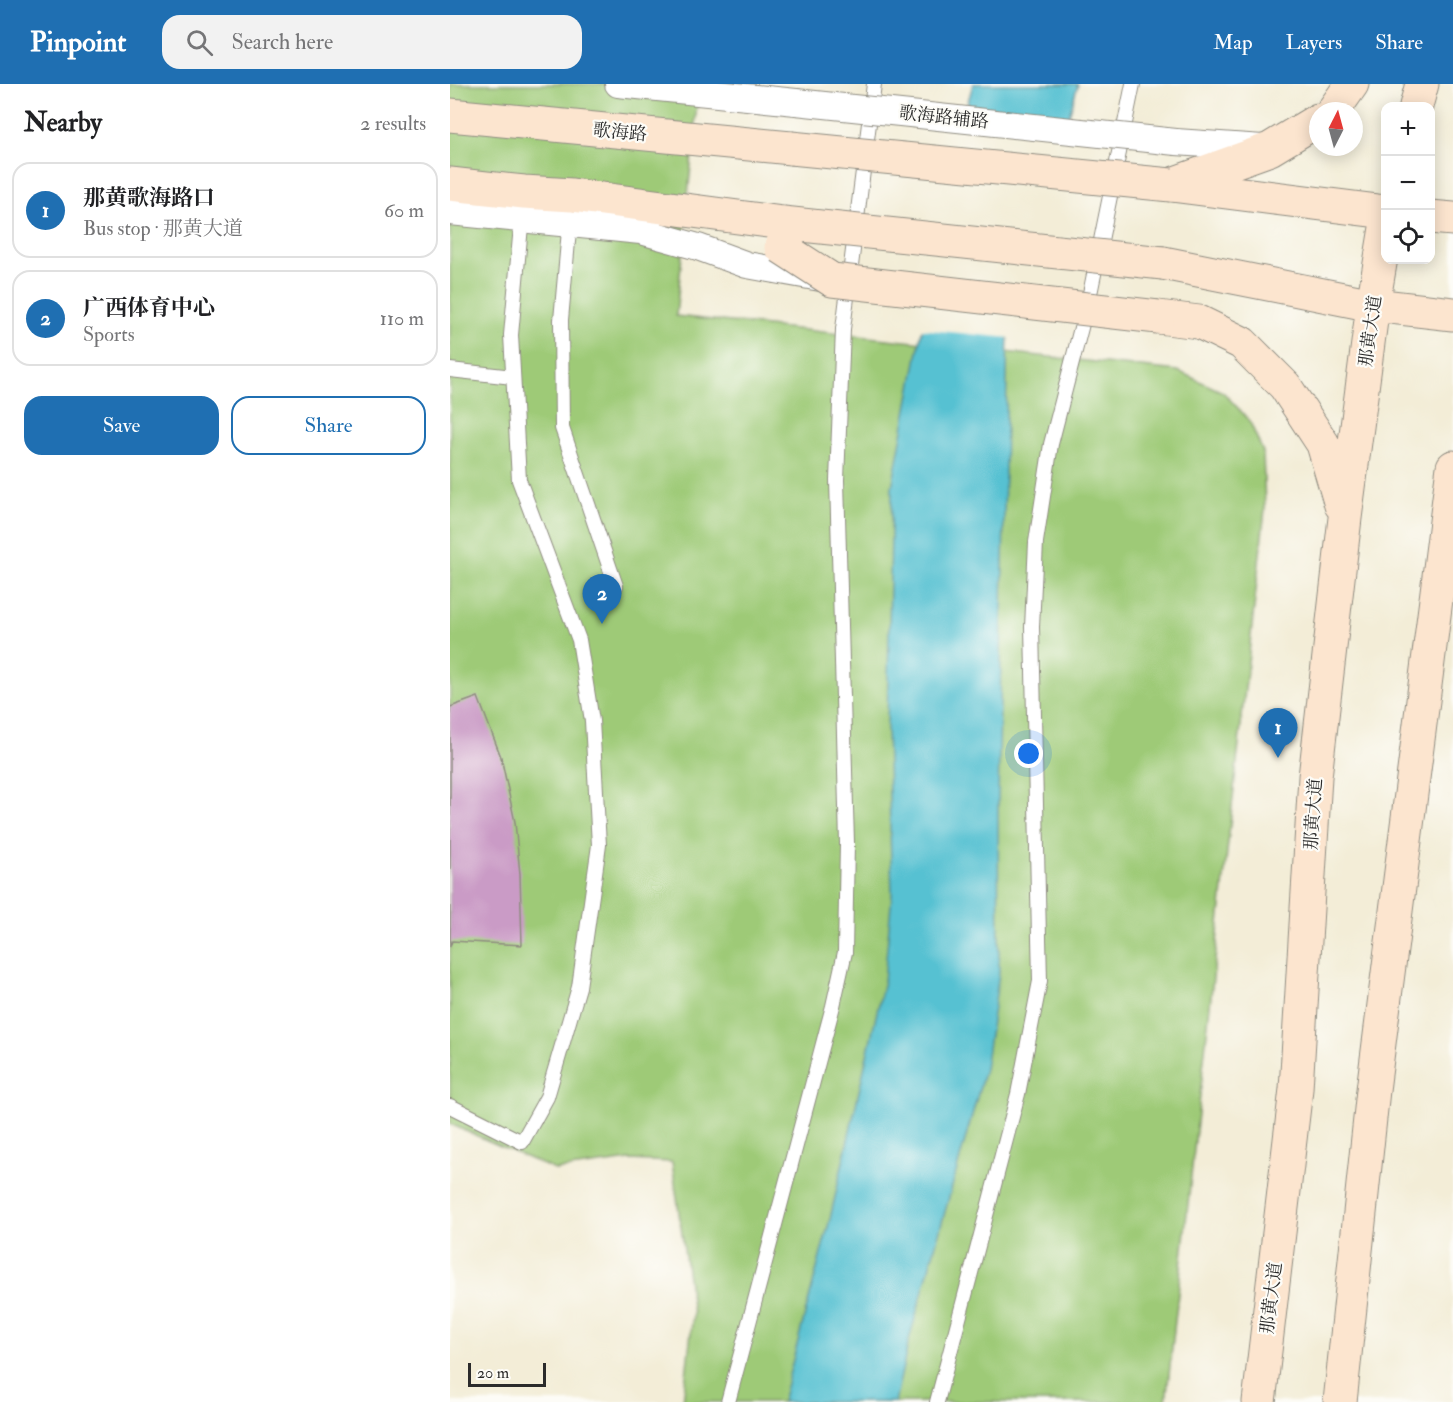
<!DOCTYPE html>
<meta charset="utf-8">
<style>
:root{--surface:#fff;--page:#f2f2f2;--text:#202124;--muted:#757577;--line:#e0e0e0;--accent:#1f6fb2}
body{margin:0;font-family:"IM FELL Double Pica","Noto Serif SC",serif;background:var(--page);color:var(--text)}
.controls{position:absolute;right:18px;top:18px;display:grid;overflow:hidden;border-radius:12px;box-shadow:0 3px 15px #0003}
.controls button{width:54px;height:54px;display:grid;place-items:center;padding:0;border:0;border-bottom:2px solid var(--line);background:var(--surface);color:var(--text);font:30px sans-serif}
.compass{position:absolute;left:859px;top:18px;width:54px;height:54px;border-radius:50%;background:var(--surface);box-shadow:0 3px 15px #0003;rotate:6deg}
.scale{position:absolute;left:18px;bottom:15px;width:78px;box-sizing:border-box;padding-left:6px;border:3px solid #2b2b2b;border-top:0;font-size:16px;line-height:21px;white-space:nowrap;color:#2b2b2b;-webkit-text-stroke:4px #fdfcf7;paint-order:stroke}
.you{position:absolute;left:579px;top:670px;width:21px;height:21px;margin:-15px;border:4px solid #fff;border-radius:50%;background:#1a73e8;box-shadow:0 0 0 9px #1a73e833}
.badge{display:grid;place-items:center;width:39px;height:39px;border-radius:50%;background:var(--accent);color:#fff;font-size:20px;font-weight:700}
.pin{position:absolute;translate:-50% -50px;filter:drop-shadow(0 2px 3px #0008)}
.pin::after{content:'';position:absolute;top:32px;width:21px;height:18px;background:inherit;clip-path:polygon(0 0,100% 0,50% 100%)}
.list{margin:0;padding:0;list-style:none}
h2{display:flex;justify-content:space-between;align-items:center;height:78px;margin:0;padding:0 24px;font-size:26px}
h2 small{font-size:20px;font-weight:400;color:var(--muted)}
.list li{display:grid;grid-template-columns:39px 1fr auto;gap:18px;align-items:center;box-sizing:border-box;height:96px;margin:0 12px 12px;padding:0 12px;border:2px solid var(--line);border-radius:18px}
.list b{display:block;font-size:22px;white-space:nowrap}
.list p{margin:0;font-size:20px;white-space:nowrap;color:var(--muted)}
.list em{font-size:20px;font-style:normal;color:var(--muted)}
.actions{display:flex;gap:12px;padding:18px 24px}
.actions a{flex:1;padding:14px 0;border:2px solid var(--accent);border-radius:18px;text-align:center;font-size:21px;color:var(--accent)}
.actions .main{background:var(--accent);color:#fff}
.icon{flex:none;width:33px;height:33px;fill:none;stroke:currentColor;stroke-width:2;stroke-linecap:round;stroke-linejoin:round}
.map{position:relative;flex:none;width:1003px;height:1318px;overflow:hidden}
header{display:flex;align-items:center;gap:36px;box-sizing:border-box;height:84px;padding:0 30px;background:var(--accent);color:#fff}
header strong{font-size:28px}
nav{display:flex;gap:33px;margin-inline-start:auto;font-size:21px}
.search{width:420px;height:54px;background:var(--page);display:flex;align-items:center;gap:15px;box-sizing:border-box;padding:0 21px;border-radius:18px;color:var(--muted);font-size:22px}
main{display:flex}
aside{flex:1;background:var(--surface)}
.map>svg:first-child{display:block}
.green{fill:#9eca77;stroke:#647a51;stroke-width:1.5}
.water{fill:#57c1d2;stroke:#41767e;stroke-width:1.5}
.pier{fill:#f3edd7}
.building{fill:#ca9bc6}
.lines{fill:none;stroke-linecap:round;stroke-linejoin:round}
.service-casing{stroke:#8f8c81;stroke-width:16}
.minor-casing{stroke:#8f8c81;stroke-width:28}
.secondary-casing{stroke:#8f8c81;stroke-width:35}
.service{stroke:#fff;stroke-width:14}
.minor{stroke:#fff;stroke-width:26}
.secondary{stroke:#fce5cf;stroke-width:33}
.minor-bridge-casing{stroke:#8f8c81;stroke-width:28;stroke-linecap:butt}
.secondary-bridge-casing{stroke:#8f8c81;stroke-width:35;stroke-linecap:butt}
.minor-bridge{stroke:#fff;stroke-width:26}
.secondary-bridge{stroke:#fce5cf;stroke-width:33}
.labels{text-anchor:middle;stroke-width:4.5;stroke-linejoin:round;paint-order:stroke}
.street-label{font-size:18px;fill:#2b2b2b;stroke:#fdfcf7}
</style>
<header>
<strong>Pinpoint</strong>
<div class="search"><svg class="icon" aria-label="search" viewBox="0 0 24 24"><circle cx="10" cy="10" r="6"/><path d="M15 15l6 6"/></svg>Search here</div>
<nav><a>Map</a><a>Layers</a><a>Share</a></nav>
</header>
<main>
<aside>
<h2>Nearby<small>2 results</small></h2>
<ul class="list">
<li><span class="badge">1</span><div><b>那黄歌海路口</b><p>Bus stop · 那黄大道</p></div><em>60 m</em></li>
<li><span class="badge">2</span><div><b>广西体育中心</b><p>Sports</p></div><em>110 m</em></li>
</ul>
<div class="actions"><a class="main">Save</a><a>Share</a></div>
</aside>
<div class="map">
<svg width="1003" height="1318" viewBox="0 0 1003 1318">
<rect width="100%" height="100%" fill="#fdfcf7"/>
<filter id="ink" filterUnits="userSpaceOnUse"><feTurbulence type="fractalNoise" baseFrequency=".0167" numOctaves="2"/><feDisplacementMap in="SourceGraphic" scale="12" xChannelSelector="R" yChannelSelector="G"/><feConvolveMatrix kernelMatrix="1 2 1 2 8 2 1 2 1" color-interpolation-filters="sRGB"/></filter>
<filter id="wash" filterUnits="userSpaceOnUse"><feTurbulence type="fractalNoise" baseFrequency=".008" numOctaves="4" result="noise"/><feDisplacementMap in="SourceGraphic" scale="24" xChannelSelector="R" yChannelSelector="G"/><feGaussianBlur stdDeviation="1.35" result="paint"/><feColorMatrix in="noise" values="0 0 0 0 0 0 0 0 0 0 0 0 0 0 0 0 0 1.4 0 .05"/><feComposite in="paint" operator="in"/></filter>
<g filter="url(#wash)">
<rect width="100%" height="100%" fill="#f3edd7"/>
<path class="green" d="M0 0H249L226 232 728 287 773 308 799 336 813 368 815 425 716 1318H233L243 1230 222 1078 180 1076 105 1086 0 1040Z"/>
<path class="water" d="M523 0H628L558 246 548 716 549 889 535 985 459 1256 445 1318H332L380 1135 434 897 442 810 437 643 442 403 511 42Z"/>
<path class="pier" d="M621 35 561 247V254L470 245 508 42Z"/>
<g id="blocks">
<path class="building" d="M28 613 51 673 65 738 70 790 72 861 2 857 0 863V623Z"/>
</g>
</g>
<g filter="url(#ink)">
<use href="#blocks" fill-opacity="0" stroke="#8f8c81" stroke-width="1.5"/>
<g class="lines">
<defs>
<path id="service" d="M120 135 111 236 112 344 166 502
M0 286 63 293
M0 1022 72 1058 97 1013 129 903 149 761 142 637 129 556 69 396 61 251 72 131
M278 1318 383 922 395 868 397 759 387 396 393 245 424 0
M487 1318 568 1010 590 897 582 543 586 458 601 360 641 205 683 0"/>
<path id="minor" d="M168 0 346 18
M726 58 813 64
M0 128 191 147 248 163 297 181 376 195"/>
<path id="secondary" d="M966 22 972 0
M883 27 902 0
M0 31 341 64
M725 99 820 65 868 36
M0 100 74 108 122 111 333 139
M721 101 936 128
M980 133 1003 135
M713 179 923 221 1003 230
M708 233 749 238 792 259 835 302 873 360 891 421
M809 1318 846 1005 865 693 895 434 923 221 936 144
M890 1318 923 1006 1003 383"/>
</defs>
<use href="#service" class="service-casing"/>
<use href="#minor" class="minor-casing"/>
<use href="#secondary" class="secondary-casing"/>
<use href="#service" class="service"/>
<use href="#minor" class="minor"/>
<use href="#secondary" class="secondary"/>
<defs>
<path id="minor-bridge" d="M346 18 726 58"/>
<path id="secondary-bridge" d="M341 64 721 101
M333 139 713 179
M331 163 382 196 708 233"/>
</defs>
<use href="#minor-bridge" class="minor-bridge-casing"/>
<use href="#secondary-bridge" class="secondary-bridge-casing"/>
<use href="#minor-bridge" class="minor-bridge"/>
<use href="#secondary-bridge" class="secondary-bridge"/>
</g>
</g>
<g class="labels">
<g class="street-label">
<text transform="translate(494 33) rotate(6)" y="6">歌海路辅路</text>
<text transform="translate(170 48) rotate(5)" y="6">歌海路</text>
<text transform="translate(920 247) rotate(-82)" y="6">那黄大道</text>
<text transform="translate(863 730) rotate(-86)" y="6">那黄大道</text>
<text transform="translate(821 1214) rotate(-83)" y="6">那黄大道</text>
</g>
</g>
</svg>
<div class="controls">
<button>+</button>
<button>−</button>
<button><svg class="icon" aria-label="locate" viewBox="0 0 24 24"><circle cx="12" cy="12" r="6"/><path d="M12 2v4M12 18v4M2 12h4M18 12h4"/></svg></button>
</div>
<svg class="compass" viewBox="-18 -18 36 36"><path d="M0-13l5 13h-10z" fill="#e53935"/><path d="M0 13l5-13h-10z" fill="#757577"/></svg>
<div class="scale">20 m</div>
<div class="you"></div>
<div class="pin badge" style="left:828px;top:674px">1</div>
<div class="pin badge" style="left:152px;top:540px">2</div>
</div>
</main>
